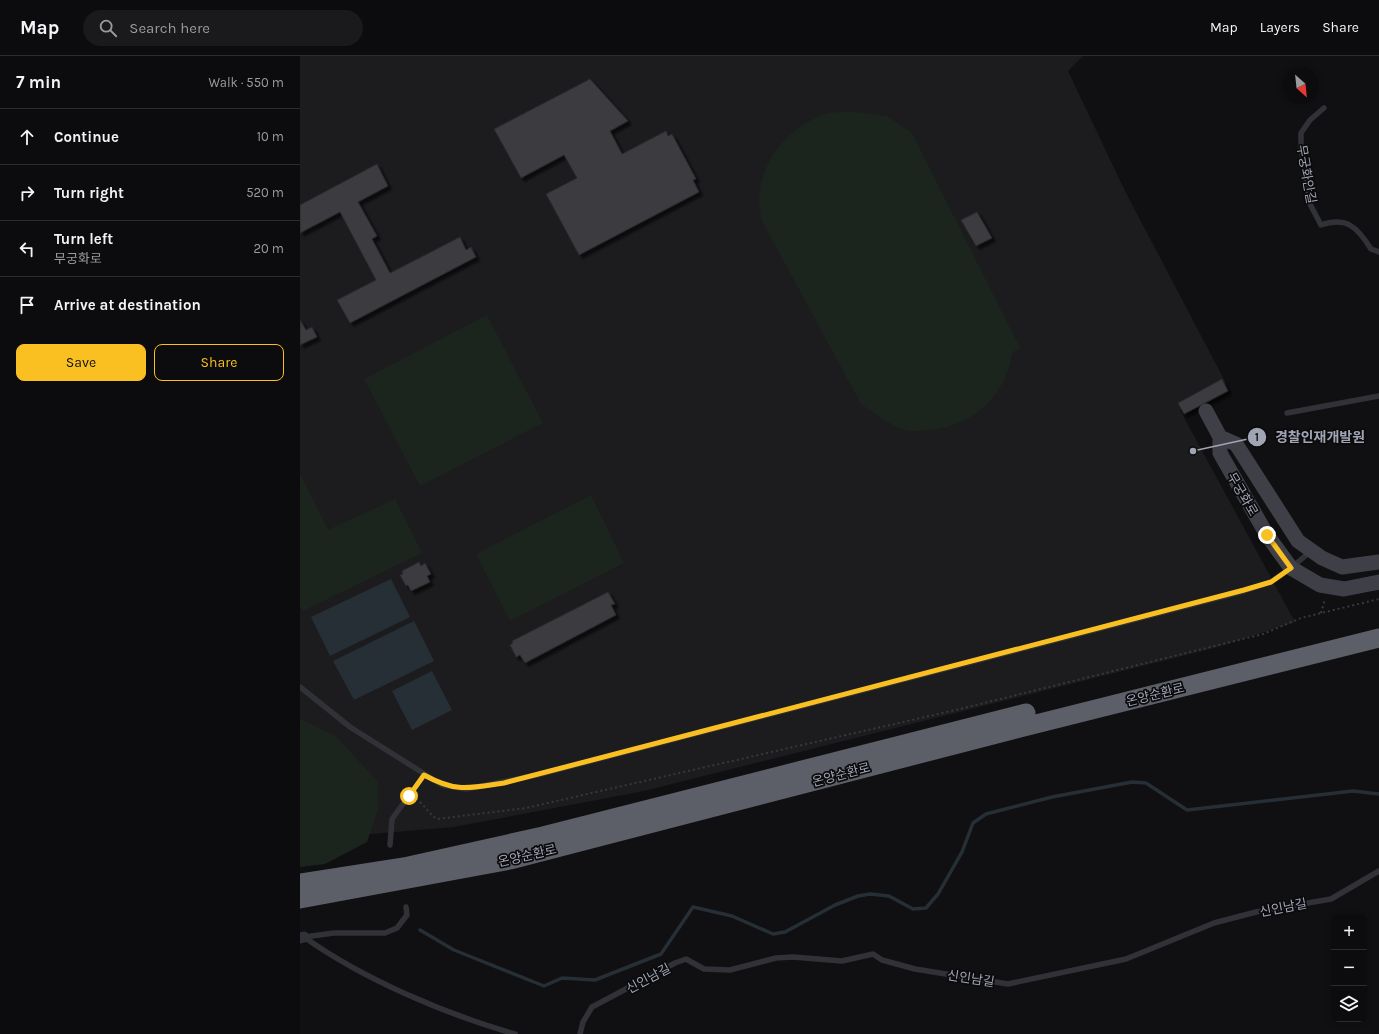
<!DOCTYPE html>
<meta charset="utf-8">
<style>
:root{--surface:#0c0c0e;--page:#1a1a1c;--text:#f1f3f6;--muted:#9a9b9e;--line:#2c2c2e;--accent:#fabf20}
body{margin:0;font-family:Karla,"Noto Sans KR",sans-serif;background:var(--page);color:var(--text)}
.controls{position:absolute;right:12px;bottom:12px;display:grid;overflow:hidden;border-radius:8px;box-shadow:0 2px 6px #0003}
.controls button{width:36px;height:36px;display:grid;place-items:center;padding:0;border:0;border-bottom:1px solid var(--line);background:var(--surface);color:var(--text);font:20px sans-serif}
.compass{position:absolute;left:983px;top:12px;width:36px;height:36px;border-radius:50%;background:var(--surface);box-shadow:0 2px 6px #0003;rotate:153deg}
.stop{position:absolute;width:12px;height:12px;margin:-9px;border:3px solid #fabf20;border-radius:50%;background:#fff}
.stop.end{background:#fabf20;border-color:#fff;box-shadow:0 1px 4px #0008}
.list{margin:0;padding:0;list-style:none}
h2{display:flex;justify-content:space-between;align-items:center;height:52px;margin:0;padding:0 16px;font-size:17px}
h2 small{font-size:13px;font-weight:400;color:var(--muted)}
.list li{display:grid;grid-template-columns:26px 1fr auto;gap:12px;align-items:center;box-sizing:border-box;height:56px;padding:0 16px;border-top:1px solid var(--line)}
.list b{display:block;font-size:15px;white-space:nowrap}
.list p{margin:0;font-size:13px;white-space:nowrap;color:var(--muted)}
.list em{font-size:13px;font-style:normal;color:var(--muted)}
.actions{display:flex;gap:8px;padding:12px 16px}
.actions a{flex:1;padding:9px 0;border:1px solid var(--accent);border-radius:8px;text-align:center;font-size:14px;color:var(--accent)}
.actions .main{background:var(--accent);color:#111}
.icon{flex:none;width:22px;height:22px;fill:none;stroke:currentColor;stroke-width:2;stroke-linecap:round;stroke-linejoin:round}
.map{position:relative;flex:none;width:1079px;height:978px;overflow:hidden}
header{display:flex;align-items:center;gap:24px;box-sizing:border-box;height:56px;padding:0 20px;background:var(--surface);border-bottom:1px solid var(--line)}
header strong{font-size:19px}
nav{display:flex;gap:22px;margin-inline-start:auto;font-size:14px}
.search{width:280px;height:36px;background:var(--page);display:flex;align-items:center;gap:10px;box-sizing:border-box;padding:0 14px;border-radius:22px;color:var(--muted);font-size:15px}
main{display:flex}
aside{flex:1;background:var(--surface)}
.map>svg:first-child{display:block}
.built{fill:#1c1c1f}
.green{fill:#1c241e}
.water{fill:#262e36}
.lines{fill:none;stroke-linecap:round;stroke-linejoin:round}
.stream{stroke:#262e36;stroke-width:3.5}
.building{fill:#3a3a3f;stroke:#2a2a2e;filter:url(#shadow)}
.path{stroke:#37383e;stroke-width:2;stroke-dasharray:2 3;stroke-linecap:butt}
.lane{stroke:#313237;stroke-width:5.5}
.street{stroke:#313237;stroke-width:11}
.secondary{stroke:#3f4047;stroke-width:15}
.highway{stroke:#5d5f68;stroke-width:19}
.route{stroke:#fabf20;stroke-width:5}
.labels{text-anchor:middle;stroke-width:3.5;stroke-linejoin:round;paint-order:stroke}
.street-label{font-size:13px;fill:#a1a5b3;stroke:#0b0b0d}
.leader{fill:none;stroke:#a1a5b3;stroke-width:1.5}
.callout-dot{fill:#a1a5b3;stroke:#0b0b0d;stroke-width:1.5}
.mark-label{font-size:12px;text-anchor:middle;font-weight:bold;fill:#111}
.callout-label{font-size:14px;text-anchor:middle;font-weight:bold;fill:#a1a5b3;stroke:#0b0b0d;stroke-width:3.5;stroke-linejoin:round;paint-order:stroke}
</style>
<header>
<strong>Map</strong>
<div class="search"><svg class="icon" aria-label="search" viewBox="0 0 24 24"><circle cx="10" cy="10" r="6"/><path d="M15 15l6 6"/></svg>Search here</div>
<nav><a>Map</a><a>Layers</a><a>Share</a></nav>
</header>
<main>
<aside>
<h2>7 min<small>Walk · 550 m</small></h2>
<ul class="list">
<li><svg class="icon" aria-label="ahead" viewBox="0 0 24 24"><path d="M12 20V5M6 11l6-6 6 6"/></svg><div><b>Continue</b></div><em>10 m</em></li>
<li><svg class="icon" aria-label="right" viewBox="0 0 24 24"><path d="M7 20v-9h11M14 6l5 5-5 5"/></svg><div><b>Turn right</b></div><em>520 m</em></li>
<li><svg class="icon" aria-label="left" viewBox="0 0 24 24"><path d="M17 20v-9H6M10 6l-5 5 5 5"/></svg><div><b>Turn left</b><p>무궁화로</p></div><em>20 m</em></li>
<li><svg class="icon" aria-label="arrive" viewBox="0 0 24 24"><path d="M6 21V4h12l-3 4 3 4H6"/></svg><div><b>Arrive at destination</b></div></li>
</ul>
<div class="actions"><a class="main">Save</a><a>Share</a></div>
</aside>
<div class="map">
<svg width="1079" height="978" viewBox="0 0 1079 978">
<defs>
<filter id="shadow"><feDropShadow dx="3.5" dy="3.5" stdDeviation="1" flood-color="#0009"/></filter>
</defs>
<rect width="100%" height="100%" fill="#101012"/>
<path class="built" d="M0 0H783L768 15 826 137 927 329 880 354 995 566 918 591 344 735 154 771 0 784Z"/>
<path class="green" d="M557 56 587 60 612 77 720 292 712 297C706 340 673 370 630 374 622 375 611 376 603 373 587 368 574 357 561 348L462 165C450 119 480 75 523 59 533 55 546 56 557 56Z
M187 259 243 367 120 430 64 323Z
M0 418 28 474 95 443 122 497 3 555 0 549Z
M291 439 324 507 210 565 176 498Z
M0 663 36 680 78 726V753L67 786 25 808 0 811Z"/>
<path class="water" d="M91 523 110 561 30 600 11 561Z
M114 565 134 605 54 644 33 605Z
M132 615 152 654 112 674 92 635Z"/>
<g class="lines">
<path class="stream" d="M120 874 154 894 244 930 262 922 295 924 361 898 393 851 432 860 473 878 485 876 535 849 558 840 570 838 589 840 613 853 626 852 638 838 662 796 673 767 686 758 752 741 832 726 846 727 887 754 1053 735 1079 738"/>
</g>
<path class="building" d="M290 23 328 65 310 75 322 98 366 75 368 80 372 78 396 123 393 124 399 136 279 199 246 138 277 122 264 99 221 122 194 73Z
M77 108 88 130 58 146 77 180 72 183 90 217 160 181 166 194 171 191 176 201 50 267 37 244 76 224 40 156 0 177V149Z
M677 156 692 182 676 190 661 164Z
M0 264 6 274 12 271 17 281 0 289Z
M922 323 928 335 884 358 878 347Z
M119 506 121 510 125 507 131 518 127 520 130 526 111 535 108 529 106 530 100 519 103 518 102 515Z
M308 536 315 548 311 549 316 559 225 607 220 599 216 601 210 589 213 587 212 585Z"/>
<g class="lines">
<path class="path" d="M1021 557 1025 543
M116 743C124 748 128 757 137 763L226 752 660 653 963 578 1001 562 1079 543"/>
<path class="lane" d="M1024 52 1010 64 1001 77V92L1010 148 1021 169C1047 160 1058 172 1071 193L1079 196
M987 357 1079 340
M0 631 50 671 142 729 166 733 237 719 944 535 971 526 991 512 1011 495
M90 789 92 763 124 719
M4 881C63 923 145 958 215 978
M4 881 34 877H85L97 872 107 859 106 851
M280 978 283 966 292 951 375 907 386 903 404 913 430 914 476 902 493 901 542 905 573 898 582 904 615 913 708 928 826 903 914 867 956 856 1031 843 1079 815"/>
<path class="street" d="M0 882 4 881"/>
<path class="secondary" d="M906 355 920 381V397L967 479 991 512 1020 529 1044 533 1079 526
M920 381 936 388 998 485 1022 502 1042 511 1079 506"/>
<path class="highway" d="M0 827 104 811 243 780 726 657
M0 843 210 804 712 674 1079 582"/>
</g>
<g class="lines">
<path class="route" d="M109 740 124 719C157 737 169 732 204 727L944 534 971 526 991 512 967 479"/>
</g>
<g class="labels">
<g class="street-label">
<text transform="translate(1007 118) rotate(80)" y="5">무궁화안길</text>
<text transform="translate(943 438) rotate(60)" y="5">무궁화로</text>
<text transform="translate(855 638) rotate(-14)" y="5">온양순환로</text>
<text transform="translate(541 718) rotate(-15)" y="5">온양순환로</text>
<text transform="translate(227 799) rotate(-13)" y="5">온양순환로</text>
<text transform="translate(983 851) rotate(-11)" y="5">신인남길</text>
<text transform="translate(348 922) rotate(-28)" y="5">신인남길</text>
<text transform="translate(671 922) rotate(9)" y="5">신인남길</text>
</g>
</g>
<path class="leader" d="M893 395L957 381"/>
<g class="callout-dot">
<circle cx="893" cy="395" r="4"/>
<circle cx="957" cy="381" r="10"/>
</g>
<g class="mark-label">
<text x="957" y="385">1</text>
</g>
<g class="callout-label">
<text x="1020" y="386">경찰인재개발원</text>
</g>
</svg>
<div class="controls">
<button>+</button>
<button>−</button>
<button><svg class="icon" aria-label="layers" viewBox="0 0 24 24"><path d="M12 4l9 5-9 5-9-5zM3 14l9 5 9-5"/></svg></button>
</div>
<svg class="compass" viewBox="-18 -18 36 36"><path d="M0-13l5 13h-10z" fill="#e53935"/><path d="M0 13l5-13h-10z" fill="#9a9b9e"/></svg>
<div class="stop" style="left:109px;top:740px"></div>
<div class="stop end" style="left:967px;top:479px"></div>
</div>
</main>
